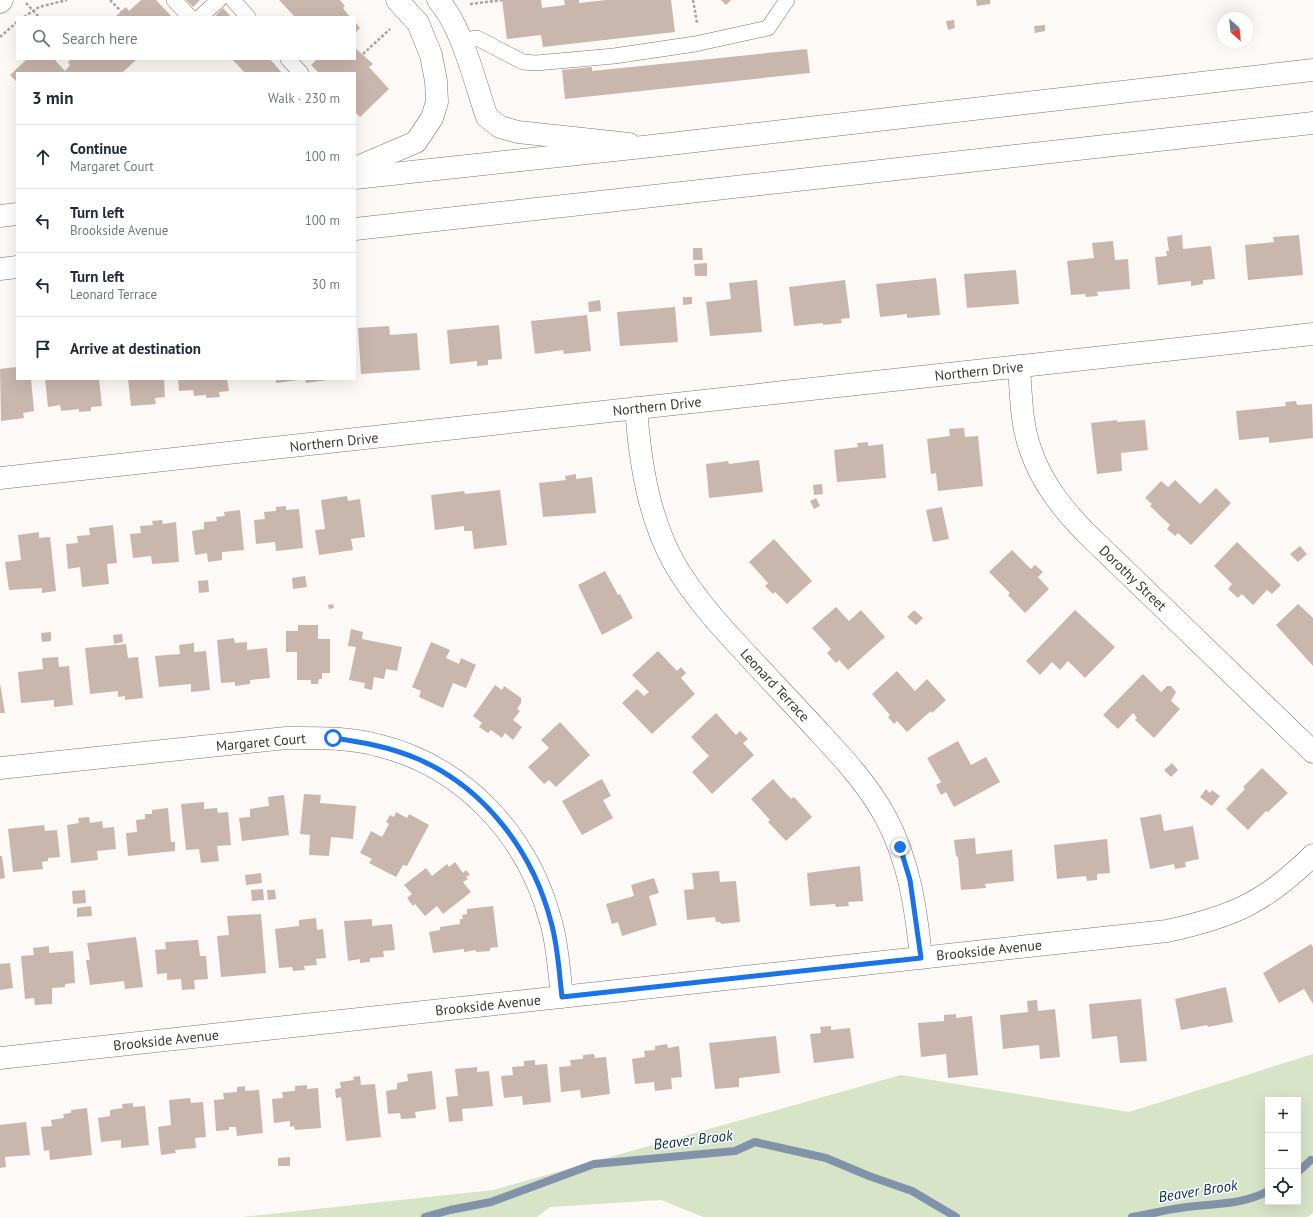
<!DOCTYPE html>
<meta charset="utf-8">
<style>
:root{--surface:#fff;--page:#f2f2f3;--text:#1f2937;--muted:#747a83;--line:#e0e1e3}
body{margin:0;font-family:"PT Sans",sans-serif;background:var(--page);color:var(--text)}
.controls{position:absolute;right:12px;bottom:12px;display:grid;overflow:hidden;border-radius:0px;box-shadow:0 4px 16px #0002}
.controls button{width:36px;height:36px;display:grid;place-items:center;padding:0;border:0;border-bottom:1px solid var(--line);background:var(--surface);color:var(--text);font:20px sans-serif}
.compass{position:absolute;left:1217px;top:12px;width:36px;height:36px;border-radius:50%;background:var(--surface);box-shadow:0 4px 16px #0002;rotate:153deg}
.stop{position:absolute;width:12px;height:12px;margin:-9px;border:3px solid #1a73e8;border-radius:50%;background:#fff}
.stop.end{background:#1a73e8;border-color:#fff;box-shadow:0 1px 4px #0008}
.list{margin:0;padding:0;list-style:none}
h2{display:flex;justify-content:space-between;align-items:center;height:52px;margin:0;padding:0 16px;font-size:17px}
h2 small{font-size:13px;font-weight:400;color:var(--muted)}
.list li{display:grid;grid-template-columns:26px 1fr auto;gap:12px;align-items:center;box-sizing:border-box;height:64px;padding:0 16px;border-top:1px solid var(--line)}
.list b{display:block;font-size:15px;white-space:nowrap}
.list p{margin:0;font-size:13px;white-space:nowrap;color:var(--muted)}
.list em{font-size:13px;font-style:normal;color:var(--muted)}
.icon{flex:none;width:22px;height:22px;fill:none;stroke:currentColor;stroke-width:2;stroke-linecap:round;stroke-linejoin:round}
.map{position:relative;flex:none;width:1313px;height:1217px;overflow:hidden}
.search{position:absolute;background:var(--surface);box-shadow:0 4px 16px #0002;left:16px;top:16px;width:340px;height:44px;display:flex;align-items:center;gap:10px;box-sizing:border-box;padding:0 14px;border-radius:0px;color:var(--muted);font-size:15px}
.panel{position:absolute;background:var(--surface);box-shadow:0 4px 16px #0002;left:16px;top:72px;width:340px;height:308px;border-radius:0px}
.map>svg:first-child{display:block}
.green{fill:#d8e4c8;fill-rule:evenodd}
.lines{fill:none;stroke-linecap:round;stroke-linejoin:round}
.stream{stroke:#8292a9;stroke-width:8}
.building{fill:#c9b6ad}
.service-casing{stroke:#83726a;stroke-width:16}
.minor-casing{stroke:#83726a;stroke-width:23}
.trunk-casing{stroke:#83726a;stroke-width:23}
.path{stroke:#aaa5a2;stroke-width:2.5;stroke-dasharray:3 2;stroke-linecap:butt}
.service{stroke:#fff;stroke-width:15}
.minor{stroke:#fff;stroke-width:22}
.trunk{stroke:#fff;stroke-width:22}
.route{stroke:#1a73e8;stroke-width:5}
.labels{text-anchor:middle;stroke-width:3;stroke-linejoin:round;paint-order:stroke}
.street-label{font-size:14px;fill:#3d3632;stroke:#fff}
.water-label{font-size:15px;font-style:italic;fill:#0a2c58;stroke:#fff}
</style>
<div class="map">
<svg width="1313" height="1217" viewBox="0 0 1313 1217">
<rect width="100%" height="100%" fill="#fdf9f7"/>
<path class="green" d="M1313 1054V1213L1308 1217H703L661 1200 550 1207 537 1217H242L493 1190 901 1075 1129 1112ZM1268 1100H1298V1202H1268Z"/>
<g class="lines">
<path class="stream" d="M1298 1172 1311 1160
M425 1217 450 1210 491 1202 594 1164 735 1151 755 1142 826 1158 869 1176 912 1191 956 1217
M1132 1217C1148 1215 1164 1210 1180 1208 1210 1203 1241 1206 1268 1191"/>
</g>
<path class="building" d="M141 0H156L172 17 116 16 126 7 129 11Z
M186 0H200L193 7Z
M279 0H340L345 6 343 8 350 17H295Z
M502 0H541L542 8 565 5 564 0H579V3L606 0H671L675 32 543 47 541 35 507 39Z
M721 0H731L726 5Z
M976 0H990V4L977 6Z
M223 8 231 17H214Z
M954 20 955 28 948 30 946 21Z
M355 22 360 28 355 33Z
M1045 25V31L1035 33 1034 26Z
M355 48 373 64 369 67 389 89 360 117 355 112V73H319L311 65 317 59H355Z
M807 49 810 73 565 99 562 70 592 67V71Z
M27 59H54L65 71 70 65 68 62 71 59H137L122 73H17V82L10 75Z
M232 59H270L282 73H245Z
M1182 235 1183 249 1211 246 1215 279 1203 280V284L1191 286V281L1158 285 1155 257 1167 256 1166 251H1169L1167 237Z
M1299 235 1303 275 1248 280 1245 245 1274 242 1273 237Z
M1113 241 1115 260 1128 259 1130 289 1097 292 1098 296 1086 297 1085 294 1071 295 1067 261 1094 258 1092 243Z
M693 248H702L703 260H693Z
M707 263V276H695L694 264Z
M1016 270 1019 304 967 308 964 274Z
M936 278 940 315 907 318V314L880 317 876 284Z
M757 280 762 332 710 336 706 302 731 299 729 283Z
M845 280 850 318 841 319 842 323 823 325V323L794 326 789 287Z
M683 297H692V304L683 305Z
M600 300 601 311 589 312 588 302Z
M675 307 678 342 620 346 617 312Z
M587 315 591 351 564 354 563 350 535 354 531 321Z
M499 325 502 359 488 360V365L477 366V361L450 364 447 330Z
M389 326 390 335 417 333 420 370 361 374 358 328Z
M17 367V379H31L34 411 23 413 24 418 1 421 0 369Z
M45 379H99L102 406 91 407V411L79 412V409L61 411 60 405 48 407Z
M128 379H164L165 397 155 398 156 404 131 406Z
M178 379H227L229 391 219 392 220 397 206 398V395L194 396 193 390 179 391Z
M276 379H299V380L276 383Z
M305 379H328V380L306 383Z
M1296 401 1297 405 1312 404 1313 438 1269 443V437L1239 440 1236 411 1286 406 1285 402Z
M1117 420V422L1145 420 1148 450 1121 453 1122 471 1097 474 1091 423Z
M964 428 965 437 978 436 983 486 938 491 936 473 931 474 927 439 950 436 949 429Z
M868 442V446L883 444 886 478 837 482 834 450 858 447 857 443Z
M759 460 763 492 709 498 706 464 728 461 729 464Z
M576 474V479L592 477 596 513 543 517 539 483 566 480 565 476Z
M1175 480 1200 504 1216 488 1231 503 1191 545 1178 533 1175 536 1167 529 1170 525 1150 506 1152 504 1145 498 1161 481 1168 487Z
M822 484 823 494 814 495 813 485Z
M500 490 507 545 474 549 472 531H464V526L435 530 431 495 464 491 465 494Z
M347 496 348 501 360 499 365 537 351 539 353 550 319 555 315 530 325 529 321 500Z
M816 498 820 506 814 509 810 501Z
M286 506V510L299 509 303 548 276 551 275 542 256 544 254 520 265 519 264 512 276 511V507Z
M942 507 949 539 933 542 926 510Z
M240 510 244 550 222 552V560L208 562 207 553 195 555 192 531 204 529V522L217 521 216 517 225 516 224 512Z
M162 520 163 524 176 522 179 562 152 564 151 556 133 558 130 534 141 533 140 526 153 525 152 521Z
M113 525 117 563 107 564 109 584 82 587 80 567 68 569 66 544 78 543 77 536 90 535 89 528Z
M39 532V538L50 537 56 591 42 593V588L9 590 5 562 21 560 18 535Z
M774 539 812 581 787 604 775 592 773 594 765 586 768 583 749 562Z
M1237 542 1281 585 1272 594 1267 590 1253 605 1242 594 1238 598 1228 589 1232 584 1214 566Z
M1300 546 1307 554 1298 562 1290 554Z
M1012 550 1031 569 1035 565 1043 572 1038 577 1049 589 1025 613 1008 595 1010 593 989 572Z
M605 571 618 595 620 594 633 618 602 635 578 585Z
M305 576 307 587 293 589 292 578Z
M208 580 209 592 199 593 198 581Z
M333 604 334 608 329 609 328 605Z
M1298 604 1313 618V666L1276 625Z
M836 607 849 621 861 610 885 637 848 670 839 660 836 663 827 653 831 649 812 628Z
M914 610 923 618 916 625 907 617Z
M1075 610 1115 647 1085 678 1068 661 1060 670 1052 662 1040 675 1026 661Z
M298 625H318V639H330V673H322V679H319L318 684H311V680H297V652H286V631H298Z
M351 629 363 632 362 639 402 647 397 671 386 669 384 679 374 677 372 690 364 688 365 683 349 680 356 647 348 646Z
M51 632V641L42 642 41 633Z
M122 634 123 642 114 644 113 635Z
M234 638 235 643 247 642V650L267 648 270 678 250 680V684L235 686V682L221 683 217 640Z
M431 642 450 650 446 658 459 664 461 658 476 665 466 688 453 683 443 708 419 697 421 691 412 687Z
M194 643V652L206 651 210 690 191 692V684L159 687 155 656 180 654 179 645Z
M126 644 128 658 138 657 143 698 125 700V696L118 697V691L90 694 85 648Z
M658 651 677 671 681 667 686 673 681 678 695 694 652 734 622 703 637 689 644 696 649 692 632 675Z
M58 657 59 667 69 666 73 705 54 707V700L21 703 18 672 43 669 42 658Z
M897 671 915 691 927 679 946 700 932 713 931 711 907 732 897 721 894 724 888 717 890 715 872 694Z
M1143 674 1161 692 1167 686H1171L1176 692 1171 701 1180 709 1154 738 1135 720 1137 718 1133 713 1118 729 1103 715Z
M0 683 5 713H0Z
M495 685 502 690 504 686 521 698V703L517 709 520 711 513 720 522 727 513 740 505 733 502 738 491 730 488 733 479 727 482 723 473 716Z
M716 713 736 735 740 731 748 739 743 743 754 755 712 794 692 772 709 756 691 737Z
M560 722 590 755 556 787 549 780 544 784 528 767 549 748 541 740Z
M958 741 971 765 986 757 1000 782 954 807 946 792 941 795 936 785 941 782 927 758Z
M1172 763 1178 770 1171 777 1164 770Z
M1262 768 1288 793 1268 812 1266 811 1248 830 1226 809 1245 789 1243 787Z
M602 779 611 796 603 800 613 818 582 835 562 801Z
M773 779 791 799 794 797 812 817 786 841 768 822 770 820 751 799Z
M1206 789 1210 793 1212 790 1220 796 1212 806 1200 797Z
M304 794 321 795 320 803 356 806 353 839 331 837 329 856 309 855 310 835 300 834Z
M284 795 289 835 242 841 239 818 250 817V809L269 806 268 797Z
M204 802V809L217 808 218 813 228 812 231 845 217 846 219 861 201 863 199 849 186 850 181 804Z
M168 808 171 842H175V851L128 856 126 833 137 832 136 820 145 819V814H152V810Z
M396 812 407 818 409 814 429 825 407 866 403 865 396 877 369 863 372 859 360 853 371 831 382 837 389 824 386 822 390 815 394 817Z
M1161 814 1164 831 1193 826 1199 859 1185 862 1186 867 1175 869 1174 864 1150 869 1140 818Z
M89 817 90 823 102 821 103 828 114 827 116 849 97 851 98 860 71 863 67 825 79 823 78 818Z
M44 825 45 831 57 830 60 857 48 858V861L42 862 43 869 13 872 8 829Z
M975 838 976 854 1012 850 1014 881 985 884 986 888 961 890 958 857 956 856 954 840Z
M1107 839 1110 873 1097 874V880L1087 881 1086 876 1057 879 1054 845Z
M0 856H2L5 878 0 879Z
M455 862 463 873 466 870 470 875 466 877 468 879 463 882 471 892 443 914 437 906 425 916 415 904 413 906 407 898 412 894 404 885 426 868 432 876 447 864 449 867Z
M860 866 863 901 848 902 849 906 836 907 835 904 810 906 807 873Z
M719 871 720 882 736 881 740 922 721 924 720 922H716L715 917 687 920 684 890 694 889 692 873Z
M261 873 262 883 246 885 245 875Z
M654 878 659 893 649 896 657 925 622 936 618 922 612 924 606 904 634 896 631 885Z
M263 889 264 900 252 901 251 890Z
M85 890 86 903 73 904 72 891Z
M267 890H275L276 899 268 900Z
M91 906 92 916 77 917V908Z
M493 906 498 947 490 948V951L476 952V950L464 952V949L433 953 429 932 440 930V927L460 924V919H463L462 915 467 914V909Z
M261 914 266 973 221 977 217 936 229 935 227 916Z
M316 918 317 930 323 929 326 958 316 959 317 965 304 966 305 970 293 971 292 967 279 968 275 929 299 926V920Z
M372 919V926L392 924 395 950 383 951 384 957 370 958V962L360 963V959L348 961 344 921Z
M136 937 143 987 125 989 124 981 90 985 86 960H90L87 943Z
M198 940 200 956H206L208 979 194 980 195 989 182 990 181 979 167 980V973L157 974 155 950 166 949 165 942Z
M1311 944 1313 947V1004L1304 989 1279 1003 1263 973Z
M49 946V953L73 951 75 983 65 984V987L52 988V1004L35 1005 34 998 25 999 21 956 34 955 33 948Z
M10 963 13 988 0 990V964Z
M1226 987 1233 1022 1208 1027 1207 1025 1181 1030 1175 999Z
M1141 999 1147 1061 1120 1063 1117 1036 1092 1039 1089 1004Z
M1037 1000 1038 1011 1055 1009 1060 1057 1040 1059 1039 1045 1003 1049 1000 1015 1028 1012 1027 1001Z
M956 1014V1018L972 1016 978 1075 948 1078 946 1054 921 1057 918 1023 944 1021V1015Z
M831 1026V1030L850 1028 854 1058 814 1063 810 1034 821 1033 820 1027Z
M776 1036 780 1073 739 1078V1087L715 1089 709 1043Z
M667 1044 668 1048 679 1046 682 1077 671 1078 672 1089 655 1091 654 1082 635 1084 632 1059 645 1057 644 1051 655 1050V1046Z
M594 1054 595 1058 606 1057 610 1094 581 1098 580 1090 561 1092 559 1067 571 1066 570 1060 583 1059V1055Z
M535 1060V1065L547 1064 551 1102 523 1105 522 1096 504 1098 501 1076 513 1075 512 1067 524 1066V1061Z
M477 1067V1072L489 1071 493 1106 462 1109 463 1121 449 1122 446 1097 458 1096 455 1069Z
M432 1071 436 1109 415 1112 416 1118 401 1119 400 1113 388 1114 386 1091 397 1089V1083L408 1081 407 1074Z
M360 1076 361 1085 375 1084 381 1137 346 1141 341 1097 336 1098 335 1089 341 1088 340 1082 354 1080 353 1077Z
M307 1085V1089L318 1088 321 1128 295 1130 294 1126 290 1127V1121L274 1123 272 1099 283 1098 282 1092 295 1091V1086Z
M245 1086V1091L259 1090 263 1133 237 1136 236 1127H229V1130L216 1131 214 1100 224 1099 223 1093 237 1092V1087Z
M190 1098 191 1103 203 1102 206 1137 195 1138 196 1148 175 1150 176 1153 161 1155 158 1127 171 1125 169 1100Z
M133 1103V1107L145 1106 149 1145 121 1148V1140L101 1142 98 1118 110 1116V1110L123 1108 122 1104Z
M87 1108 92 1155 50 1160 49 1150 44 1151 41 1127 52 1126 51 1120 64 1118 63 1114 71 1113V1110Z
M26 1122 30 1155 5 1157 6 1167 0 1168V1125Z
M290 1157V1166H278V1158Z"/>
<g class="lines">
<defs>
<path id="service" d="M174 0 190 17
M233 0 248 17
M200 17 219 0
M460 41 477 38 523 62 536 63 614 56 695 44 768 28 787 0
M288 59 301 73"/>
<path id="minor" d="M438 0C462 26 475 83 487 117L500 127 518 132 629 144
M0 2 2 0
M355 168 416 142 432 118 437 102 436 81 431 55 418 23 397 0
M1019 366C1021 394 1021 425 1031 451 1042 483 1062 508 1085 532L1313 752
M636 408C640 461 648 516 674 563 695 599 722 628 750 658 773 683 797 708 820 733 844 759 868 785 885 816 909 860 916 908 921 958
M0 478 1313 334
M0 768 286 738C317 738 347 737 377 745 464 766 528 835 551 922 558 946 559 972 562 997
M0 1058 1167 931C1232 917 1266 902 1313 855"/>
<path id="trunk" d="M355 178 652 146 1313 70
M0 216 17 214
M355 229 1313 123
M0 269 17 267"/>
</defs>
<use href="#service" class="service-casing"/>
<use href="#minor" class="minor-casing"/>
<use href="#trunk" class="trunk-casing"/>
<path class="path" d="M110 0 121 11
M693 0 697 23
M26 3 39 17
M470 4 502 0
M24 17 39 7 67 0
M0 37 17 22
M363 54 390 29"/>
<use href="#service" class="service"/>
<use href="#minor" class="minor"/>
<use href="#trunk" class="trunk"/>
</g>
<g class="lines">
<path class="route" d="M333 738C362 742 390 747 418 759 485 788 533 852 551 922 558 946 559 972 562 997L921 958 910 880 900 847"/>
</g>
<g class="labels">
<g class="street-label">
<text transform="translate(979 371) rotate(-6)" y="5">Northern Drive</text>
<text transform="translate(657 406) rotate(-6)" y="5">Northern Drive</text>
<text transform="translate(334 442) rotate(-6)" y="5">Northern Drive</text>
<text transform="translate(1133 578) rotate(44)" y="5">Dorothy Street</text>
<text transform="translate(775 685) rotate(47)" y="5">Leonard Terrace</text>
<text transform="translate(261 742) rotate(-5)" y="5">Margaret Court</text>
<text transform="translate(989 950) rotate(-6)" y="5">Brookside Avenue</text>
<text transform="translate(488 1005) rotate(-6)" y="5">Brookside Avenue</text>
<text transform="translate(166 1040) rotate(-6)" y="5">Brookside Avenue</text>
</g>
<g class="water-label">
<text transform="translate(693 1140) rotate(-7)" y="5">Beaver Brook</text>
<text transform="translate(1198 1191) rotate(-9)" y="5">Beaver Brook</text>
</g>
</g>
</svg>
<div class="controls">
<button>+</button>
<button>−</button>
<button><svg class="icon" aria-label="locate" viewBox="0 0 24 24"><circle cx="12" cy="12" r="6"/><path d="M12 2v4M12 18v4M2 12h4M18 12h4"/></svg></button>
</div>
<svg class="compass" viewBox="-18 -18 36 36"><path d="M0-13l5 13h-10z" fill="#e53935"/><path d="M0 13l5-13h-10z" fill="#747a83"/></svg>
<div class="stop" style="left:333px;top:738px"></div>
<div class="stop end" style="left:900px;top:847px"></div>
<div class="search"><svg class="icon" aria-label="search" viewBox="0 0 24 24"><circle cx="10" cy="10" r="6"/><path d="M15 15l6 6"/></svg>Search here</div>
<section class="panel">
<h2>3 min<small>Walk · 230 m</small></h2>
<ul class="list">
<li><svg class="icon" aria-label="ahead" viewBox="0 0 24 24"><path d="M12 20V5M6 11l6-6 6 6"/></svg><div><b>Continue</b><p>Margaret Court</p></div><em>100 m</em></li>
<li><svg class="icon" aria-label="left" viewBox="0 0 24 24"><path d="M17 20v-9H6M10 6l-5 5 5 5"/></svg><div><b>Turn left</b><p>Brookside Avenue</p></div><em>100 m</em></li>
<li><svg class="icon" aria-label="left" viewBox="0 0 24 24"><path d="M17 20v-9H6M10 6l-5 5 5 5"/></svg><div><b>Turn left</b><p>Leonard Terrace</p></div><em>30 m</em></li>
<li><svg class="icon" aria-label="arrive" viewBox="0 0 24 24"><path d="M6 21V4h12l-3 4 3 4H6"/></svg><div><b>Arrive at destination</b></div></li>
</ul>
</section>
</div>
